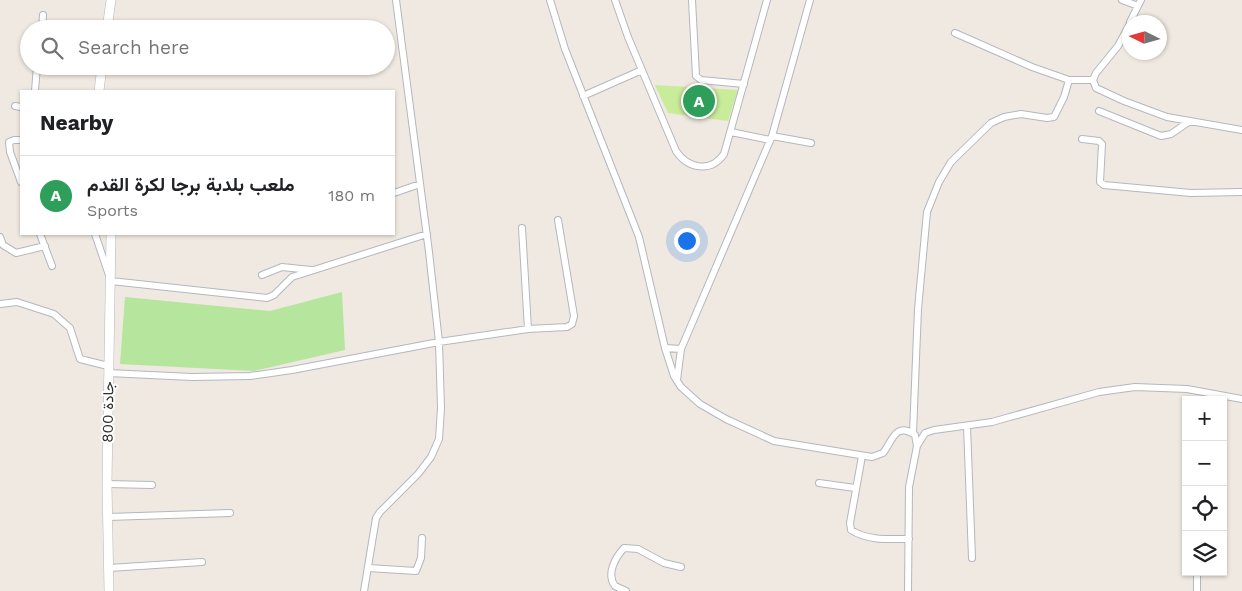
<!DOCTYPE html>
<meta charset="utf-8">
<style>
:root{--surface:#fff;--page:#f2f2f2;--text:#202124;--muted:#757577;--line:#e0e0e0;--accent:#4264fb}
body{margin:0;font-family:"Work Sans",Vazirmatn,sans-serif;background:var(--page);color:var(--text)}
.controls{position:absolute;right:15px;bottom:15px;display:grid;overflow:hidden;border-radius:0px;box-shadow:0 1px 4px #0004}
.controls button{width:45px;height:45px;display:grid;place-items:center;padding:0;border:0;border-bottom:1px solid var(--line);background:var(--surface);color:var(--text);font:25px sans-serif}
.compass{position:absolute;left:1122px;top:15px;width:45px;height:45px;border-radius:50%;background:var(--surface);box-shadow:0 1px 4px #0004;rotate:275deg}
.you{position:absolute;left:686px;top:240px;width:18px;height:18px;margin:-12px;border:4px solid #fff;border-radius:50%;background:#1a73e8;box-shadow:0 0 0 8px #1a73e833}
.badge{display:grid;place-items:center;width:32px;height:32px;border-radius:50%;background:var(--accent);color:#fff;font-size:16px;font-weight:700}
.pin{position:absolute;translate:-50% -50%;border:2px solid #fff;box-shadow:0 1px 5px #0006}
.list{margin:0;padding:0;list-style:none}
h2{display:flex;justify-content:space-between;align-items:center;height:65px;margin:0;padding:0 20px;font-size:21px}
h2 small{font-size:16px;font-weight:400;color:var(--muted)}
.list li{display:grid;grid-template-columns:32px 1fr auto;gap:15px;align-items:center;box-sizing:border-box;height:80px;padding:0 20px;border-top:1px solid var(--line)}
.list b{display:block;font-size:19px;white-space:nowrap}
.list p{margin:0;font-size:16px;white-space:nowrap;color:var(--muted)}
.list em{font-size:16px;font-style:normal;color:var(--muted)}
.icon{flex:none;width:28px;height:28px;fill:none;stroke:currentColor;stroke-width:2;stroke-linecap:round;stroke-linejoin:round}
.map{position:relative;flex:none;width:1242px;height:591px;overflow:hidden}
.search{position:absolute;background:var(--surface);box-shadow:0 1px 4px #0004;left:20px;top:20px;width:375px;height:55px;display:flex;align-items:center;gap:12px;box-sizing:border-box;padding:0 18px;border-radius:28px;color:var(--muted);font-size:19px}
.panel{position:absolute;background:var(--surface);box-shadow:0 1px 4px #0004;left:20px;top:90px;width:375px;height:145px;border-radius:0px}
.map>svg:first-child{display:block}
.green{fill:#b6e59e}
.pitch{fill:#c9ec9a}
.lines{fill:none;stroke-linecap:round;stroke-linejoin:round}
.street-casing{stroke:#b4b7c1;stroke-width:8}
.secondary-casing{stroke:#b4b7c1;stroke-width:10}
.street{stroke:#fff;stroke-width:6}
.secondary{stroke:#fff;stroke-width:9}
.labels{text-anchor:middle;stroke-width:4;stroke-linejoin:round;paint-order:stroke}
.street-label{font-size:15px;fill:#2e2e2e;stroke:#fff}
</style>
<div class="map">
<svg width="1242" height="591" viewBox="0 0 1242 591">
<rect width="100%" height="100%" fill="#efe9e1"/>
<path class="green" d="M342 292 345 350 254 371 120 364 125 297 270 311Z"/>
<path class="pitch" d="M655 85 738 90 728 121 668 113Z"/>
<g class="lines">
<defs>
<path id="street" d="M550 0 565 49 639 237 665 348 674 376 681 387 700 404 726 419 774 441 872 457 883 453C892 442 895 421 915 435L917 446 909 487 908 591
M615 0 628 37 676 151C688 169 711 173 724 154L767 0
M692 0 696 76 701 80 744 84
M1122 0 1138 6
M1130 22 1141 0
M42 29 43 15
M955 33 1032 67 1069 80H1093L1096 73 1118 46 1130 24
M1093 80 1096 88 1124 101 1167 117 1242 130
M35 91 37 66
M583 96 642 70
M15 106 21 107
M1099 111 1161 136 1171 134 1190 121
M731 132 770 140
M772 136 811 143
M1082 139 1099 141 1102 144 1100 182 1104 185 1191 193 1242 192
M21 140H14L9 142 10 152 21 182
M394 193 420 184
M522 228 528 329
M40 234 52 266
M95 234 111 281 267 298 274 295 292 277 427 234
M0 237 3 245 16 253 45 246
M262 275 282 267 311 270
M0 304 17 302 54 314 70 328 80 359 108 366
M665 348 681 349
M108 373 192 377 250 376 292 370 439 342 528 329 567 327 572 324 574 316 558 220
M677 380 681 349 772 136 810 0
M967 426 972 558
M913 433 918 309 927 212 939 182 951 162 991 123 1004 117 1021 114 1047 118 1054 117 1064 97 1069 80
M917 446 925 433 934 430 992 422 1099 392 1135 387 1187 389 1242 399
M862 456 850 523 851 530C868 541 890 539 909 539
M819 483 855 488
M107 484 152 485
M108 517 230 513
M109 568 202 562
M368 568 416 571 421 558 422 538
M364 591 376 518 380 512 418 474 431 457 439 439 441 408 439 342 429 252 396 0
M626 591 615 586C606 574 615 558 624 548L638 549 664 563 681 567
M1197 591V572"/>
<path id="secondary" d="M107 29 111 0
M99 91 102 66
M109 591 107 484 111 234"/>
</defs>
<use href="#street" class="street-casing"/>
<use href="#secondary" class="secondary-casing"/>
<use href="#street" class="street"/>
<use href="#secondary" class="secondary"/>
</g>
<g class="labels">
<g class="street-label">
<text transform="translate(108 412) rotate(-89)" y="5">جادة 800</text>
</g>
</g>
</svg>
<div class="controls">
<button>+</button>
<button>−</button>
<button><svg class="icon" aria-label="locate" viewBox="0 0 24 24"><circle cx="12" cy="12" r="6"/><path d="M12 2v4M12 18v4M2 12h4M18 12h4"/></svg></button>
<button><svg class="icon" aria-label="layers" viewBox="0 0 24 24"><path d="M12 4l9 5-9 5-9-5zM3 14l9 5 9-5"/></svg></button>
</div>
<svg class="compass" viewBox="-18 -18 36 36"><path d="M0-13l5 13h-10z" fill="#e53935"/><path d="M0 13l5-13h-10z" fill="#757577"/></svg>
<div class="you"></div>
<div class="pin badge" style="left:699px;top:101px;background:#2e9e5b">A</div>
<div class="search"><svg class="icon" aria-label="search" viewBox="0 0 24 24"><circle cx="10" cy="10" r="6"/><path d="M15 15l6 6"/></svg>Search here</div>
<section class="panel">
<h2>Nearby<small></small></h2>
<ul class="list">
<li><span class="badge" style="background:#2e9e5b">A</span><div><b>ملعب بلدبة برجا لكرة القدم</b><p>Sports</p></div><em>180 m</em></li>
</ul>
</section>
</div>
